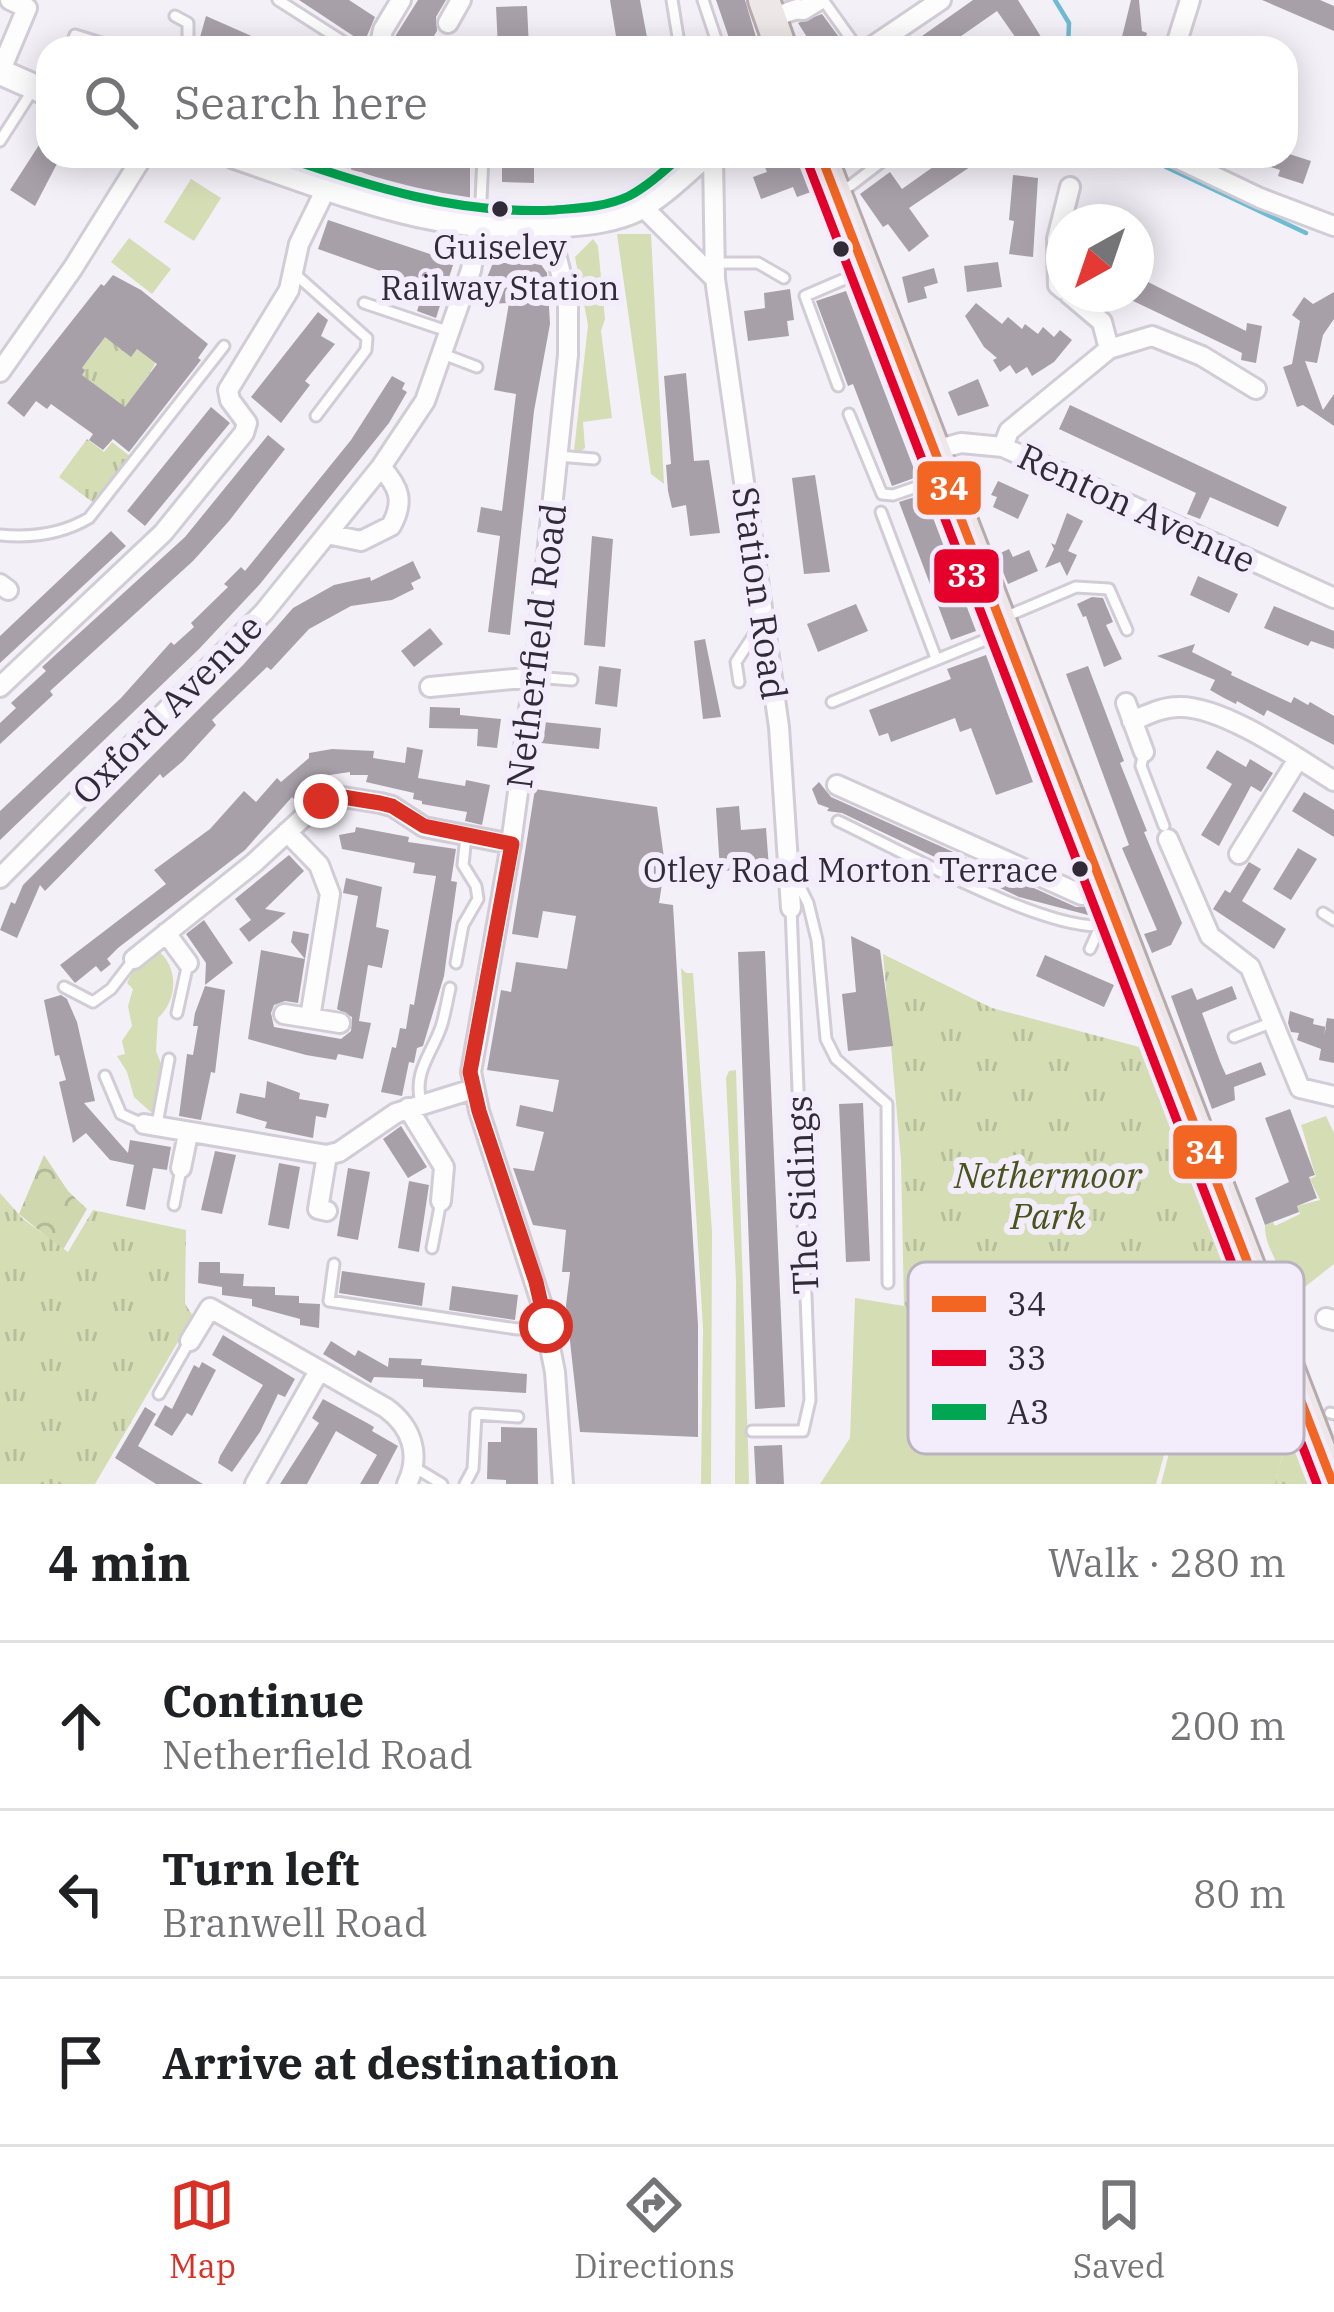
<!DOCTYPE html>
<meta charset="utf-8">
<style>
:root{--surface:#fff;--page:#f6f6f6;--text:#202124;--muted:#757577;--line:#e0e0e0;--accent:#d93025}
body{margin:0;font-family:"IBM Plex Serif",serif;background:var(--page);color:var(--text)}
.compass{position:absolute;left:1046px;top:204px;width:108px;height:108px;border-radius:50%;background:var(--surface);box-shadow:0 6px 30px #0003;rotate:220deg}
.stop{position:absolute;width:36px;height:36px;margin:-27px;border:9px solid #d93025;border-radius:50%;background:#fff}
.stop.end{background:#d93025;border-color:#fff;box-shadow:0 3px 12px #0008}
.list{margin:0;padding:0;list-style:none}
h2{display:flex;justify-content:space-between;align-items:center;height:156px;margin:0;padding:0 48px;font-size:51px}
h2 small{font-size:39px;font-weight:400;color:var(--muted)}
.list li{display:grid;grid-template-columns:78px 1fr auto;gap:36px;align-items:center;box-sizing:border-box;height:168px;padding:0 48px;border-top:3px solid var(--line)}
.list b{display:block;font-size:45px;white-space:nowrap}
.list p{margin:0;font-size:39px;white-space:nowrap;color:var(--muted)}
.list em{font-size:39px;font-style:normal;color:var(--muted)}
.icon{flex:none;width:66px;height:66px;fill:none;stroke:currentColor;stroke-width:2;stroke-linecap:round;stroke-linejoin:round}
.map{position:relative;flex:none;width:1334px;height:1484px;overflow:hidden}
.search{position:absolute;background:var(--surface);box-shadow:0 6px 30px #0003;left:36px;right:36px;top:36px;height:132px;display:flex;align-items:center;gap:30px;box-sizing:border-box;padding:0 42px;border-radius:36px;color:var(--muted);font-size:45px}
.sheet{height:660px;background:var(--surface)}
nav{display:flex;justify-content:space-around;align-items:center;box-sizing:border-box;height:168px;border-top:3px solid var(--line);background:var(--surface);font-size:33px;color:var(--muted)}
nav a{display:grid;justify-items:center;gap:6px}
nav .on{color:var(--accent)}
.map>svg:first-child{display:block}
.green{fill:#d5ddb5}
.forest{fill:url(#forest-crowns)}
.park{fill:url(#park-tufts)}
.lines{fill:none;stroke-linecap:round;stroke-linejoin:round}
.stream{stroke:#6ebcd2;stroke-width:4.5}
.building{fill:#a8a0a9;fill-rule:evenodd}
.service-casing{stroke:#d1ccd6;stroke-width:15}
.minor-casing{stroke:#d1ccd6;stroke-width:24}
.tertiary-casing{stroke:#d1ccd6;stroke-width:30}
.primary-casing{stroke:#b7aaad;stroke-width:36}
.service{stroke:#fdfdfe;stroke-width:9}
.minor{stroke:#fdfdfe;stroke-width:18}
.tertiary{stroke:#fdfdfe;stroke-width:24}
.primary{stroke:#ede7e7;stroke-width:30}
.bus-1-casing{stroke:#f3edfb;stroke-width:18}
.bus-2-casing{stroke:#f3edfb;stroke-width:18}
.bus-3-casing{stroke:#f3edfb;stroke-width:18}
.bus-1{stroke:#f26522;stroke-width:9}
.bus-2{stroke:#e4002b;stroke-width:9}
.bus-3{stroke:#00a651;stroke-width:9}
.route{stroke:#d93025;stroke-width:15}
.bus-dot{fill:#312b38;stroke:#f3edfb;stroke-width:4.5}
.labels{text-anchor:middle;stroke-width:12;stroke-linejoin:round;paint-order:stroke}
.bus-label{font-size:33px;fill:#312b38;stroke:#f3edfb}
.street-label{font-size:36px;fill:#312b38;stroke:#f3edfb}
.park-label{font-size:36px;font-style:italic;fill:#49541b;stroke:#f3edfb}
.key{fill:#f3edfb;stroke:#b9b3c0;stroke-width:3}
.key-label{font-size:33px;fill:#312b38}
.line-badge{stroke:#f3edfb;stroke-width:4.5}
.badge-label{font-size:33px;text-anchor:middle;font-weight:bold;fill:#fff}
</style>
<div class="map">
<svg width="1334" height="1484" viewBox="0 0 1334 1484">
<defs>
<pattern id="forest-crowns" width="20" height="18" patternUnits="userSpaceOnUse" patternTransform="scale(3)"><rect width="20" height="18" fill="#cfd7af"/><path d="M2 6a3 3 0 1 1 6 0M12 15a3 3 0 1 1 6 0" fill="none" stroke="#b2b997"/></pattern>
<pattern id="park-tufts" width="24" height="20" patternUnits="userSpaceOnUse" patternTransform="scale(3)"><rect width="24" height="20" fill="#d5ddb5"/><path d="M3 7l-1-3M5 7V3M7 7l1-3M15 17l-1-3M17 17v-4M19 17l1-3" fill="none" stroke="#b7be9c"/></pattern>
</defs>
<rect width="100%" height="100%" fill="#f4f0f8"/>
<path class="green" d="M191 179 221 198 194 241 164 222Z
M617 234H651L664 484 651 474Z
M129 238 171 269 152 294 111 262Z
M593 239 598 246 605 319 601 331 612 418 583 422 585 448 580 452 574 451 588 325 575 257Z
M157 950C179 966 178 1000 158 1018L156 1051 162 1066 153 1114 134 1097 127 1072 117 1056 125 1054 122 1041 132 1026 128 1006 133 989 127 983 134 969Z
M681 968 686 973H693L712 1231 711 1484H701L703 1328Z
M736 1070 748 1445 749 1484H735L736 1280 726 1078 729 1071Z
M1326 1116 1334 1133V1264L1287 1301C1289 1272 1264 1252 1265 1225L1273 1222 1275 1226 1300 1214 1297 1206 1320 1200 1310 1179 1316 1176C1310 1160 1307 1142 1301 1125Z
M855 1298 904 1306 911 1315 1165 1353 1174 1375 1183 1373 1185 1379 1156 1484H820L850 1438Z
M1181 1407 1288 1435 1275 1484H1161Z"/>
<path class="forest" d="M44 1155 68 1191 87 1209 63 1250 19 1214Z"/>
<path class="park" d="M102 319 131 356 137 349 159 350C156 375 132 387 130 412L82 375V368L99 346 89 337Z
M87 439 104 452 112 442 131 457 95 504 59 477Z
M883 954 992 1008 1147 1049 1315 1484H1275L1288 1435 1176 1403 1185 1379 1183 1373 1175 1376 1165 1353 1129 1367 910 1315 904 1306 901 1160Z
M0 1193 23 1219 68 1252 93 1210 186 1230 185 1304 193 1316 95 1484H0Z"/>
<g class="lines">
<path class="stream" d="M1055 0 1069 23 1068 48
M1166 167 1306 233"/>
</g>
<path class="building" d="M299 0H349L375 17 364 43Z
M418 0H446L436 17 437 31 426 48H393L396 35Z
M610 0H640L649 48H618Z
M716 0H745L756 37 755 48H728V35Z
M973 0H1018L1048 48H1023L997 11 954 41 959 48H905Z
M1131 0H1139L1142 31 1147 33 1143 48 1120 45Z
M1262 0H1320L1334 6V31Z
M527 6 529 48H498L496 7Z
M822 14 844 44 847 48H814L798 23Z
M206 16 279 48H197Z
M48 131V156H61L35 206 10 190Z
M1286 153 1311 161 1303 184 1278 176 1280 170 1245 159V156Z
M355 156H420L454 161 455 156H470V202L413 188 409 191 361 172 350 171Z
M502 156H525L524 168H534V183L502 182Z
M760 156H797L811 192 797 197 793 187 761 199 753 177 767 172Z
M925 156H967L973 165 909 208 929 236 909 252 888 224 883 227 860 194 890 172 902 189 933 167Z
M1013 175 1038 178 1033 257 1009 254 1014 221 1009 220Z
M328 220 454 262 436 318 417 311 425 287 318 249Z
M998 262 1002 287 967 292 964 266Z
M493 263H540L547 273 550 324 534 411 510 635 488 632 500 536 477 532 481 507 502 511 516 394 494 390 509 303 486 304 479 297Z
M934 268 938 283 924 287 927 298 908 303 902 277Z
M113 275 141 290 208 344 198 358 201 360 129 452 113 439 103 450 89 440 93 434 51 404 47 409 36 401 24 417 7 403 101 284 104 286ZM105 337 131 357 137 349 157 364 125 407 82 375 85 370 82 368Z
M1140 278 1246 331 1247 323 1262 326 1256 363 1241 360 1242 353 1129 299 1136 294Z
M790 289 794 320 787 321 789 336 748 341 744 311 765 308 764 293Z
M846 291 917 477 892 486 853 384 848 386 816 301Z
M1334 292V319L1323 335 1317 363 1305 361 1323 410 1334 394V426L1303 405 1297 407 1283 367 1292 364 1300 321 1292 315 1304 297 1313 304Z
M976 303 1002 324 1008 317 1022 329 1025 324 1038 334 1043 327 1054 337 1060 330 1072 340 1054 362 1032 376 1027 367 1016 374 1010 365 1000 372 993 360 997 358 984 347 965 316Z
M318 312 328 320 321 336 335 344 305 381 310 385 281 423 251 397Z
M686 373 694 461 709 460 720 533 690 536 686 505 672 508 668 491 666 465 671 464 664 376Z
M392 376 405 383 402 389 407 392 389 423 260 584 199 649 0 840V811L121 698 171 642 174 645 194 627 191 623 228 587 224 584 241 567 245 571 351 440Z
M978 379 989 406 958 416 948 392Z
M1070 405 1287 507 1278 527 1210 497 1200 519 1187 514 1196 493 1059 429Z
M211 407 230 423 145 526 127 511Z
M268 435 285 449 229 521 193 561 50 691 53 695 0 744V723L16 708 11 703 46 671 42 667 185 537Z
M815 475 830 572 804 574 792 478Z
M998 481 1029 495 1018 519 993 507 997 497 991 495Z
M924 494 976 631 951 640 899 502Z
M1067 513 1083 521 1068 551 1077 555 1067 576 1060 562 1045 568 1054 549 1051 543 1055 545Z
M111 531 126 546 0 663V636Z
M592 536 613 539 605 647 584 645Z
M1009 549 1013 557 1029 550 1038 571 1008 584 996 555Z
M413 561 421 578 411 583 414 589 392 600 351 606 309 629 271 670 267 667 212 720 216 725 183 761 163 778 160 774 45 891 40 885 17 938 0 930 11 902 15 904 23 885 244 664 293 608 334 585 370 577 371 581Z
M1198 576 1238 594 1229 613 1190 595Z
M1092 597 1103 598 1113 622 1106 625 1122 659 1104 667 1086 616 1083 617 1077 604Z
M856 604 868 631 818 652 807 624Z
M1274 606 1334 631V649L1311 641 1308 646 1264 628Z
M430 628 443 644 414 667 401 651Z
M705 639 721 717 703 719 694 641Z
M1195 644 1192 652 1232 672 1231 675 1291 703 1294 697 1308 705 1310 702 1334 716V745L1267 710 1264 716 1237 701 1236 704 1224 698 1210 690 1215 680 1157 656Z
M986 655 1033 782 996 795 971 728 960 732 955 718 891 742 888 733 879 736 869 710 951 679 947 669Z
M599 666 621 669 617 707 595 704Z
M1088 666 1124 761 1120 763 1147 831 1144 832 1182 923 1171 945 1152 953 1144 934 1157 930 1122 848 1129 845 1066 674Z
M430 707 460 708V715L501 719 497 748 477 746 478 729 429 728Z
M543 722 601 728 599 749 541 743Z
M407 747 423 750 418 778 465 786 466 780 490 785 482 825 465 821 467 812 422 804V801L413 799 414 793 366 782 368 775H350V772L323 776 295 800 292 797 245 850 118 948 107 959 111 964 101 972 96 966 75 983 60 965 166 884 154 870 210 829 244 791 256 802 277 778 281 782 309 758V753L332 749 374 751 373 758 405 763Z
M1217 750 1246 767 1250 759 1273 773 1261 792 1251 786 1219 846 1201 835 1232 784 1206 768Z
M819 782 831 797 1076 907H1090L1092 916 1019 897 842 813 827 811 829 808 818 804 812 789Z
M535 789 657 807 665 865 659 903 673 905 698 1325V1437L580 1432 566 1305 570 1272H562L566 1230 533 1225 513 1168 534 1171 544 1132 516 1126 520 1105 553 1112 559 1080 487 1070 501 990 511 992 516 962 567 969 576 916 543 911 538 938 512 934Z
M1304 792 1334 810V837L1292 811Z
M739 806 741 830 766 828 769 868 720 871 716 808Z
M356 827 409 837 408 842 456 849 451 881 457 882 444 976 423 1046 417 1048 414 1063 409 1062 402 1096 381 1092 392 1047 396 1048 400 1028 406 1029 410 1004 414 1005 436 876 413 873 415 863 342 849 339 835 355 832Z
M1298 848 1317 859 1291 900 1273 889Z
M289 855 304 871 265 909 286 913 249 942 239 929 251 920 235 899Z
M1249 862 1261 869 1242 901 1286 929 1274 949 1213 909 1225 890 1230 893Z
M346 878 382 887 376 927 389 930 382 968 368 965 359 1021 371 1023 363 1059 338 1054 336 1060 306 1055 248 1039 261 950 305 959 291 942 293 931 309 934 298 1003 285 1001 274 1005 271 1013 274 1027 341 1039 351 1031 352 1017 337 1009 358 896 343 893Z
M204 920 233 963 205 985 206 963 186 934Z
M851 936 880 950 893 1046 848 1051 842 994 856 992Z
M765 951 785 1407 755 1409 738 952Z
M1045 955 1114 985 1104 1007 1036 976Z
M205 986 225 990 215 1073 211 1072 201 1120 179 1116 187 1054 193 1055 198 1026H193L195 1013Z
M1232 986 1237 999 1202 1013 1221 1064 1226 1075 1261 1062 1266 1075 1234 1087 1235 1100 1212 1109 1171 996 1192 988 1197 1000Z
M61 995 67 999 77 1022 95 1101 84 1103 128 1153 130 1140 171 1147 167 1170 153 1168 145 1210 126 1206 134 1165 110 1160 86 1133 73 1143 59 1082 66 1080 59 1055 55 1056 44 1000Z
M1290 1011 1314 1019 1313 1024 1326 1027 1324 1035 1327 1018 1334 1019V1063L1319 1060 1321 1049 1297 1040 1299 1033 1291 1032 1288 1023Z
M267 1081 300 1093 299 1099 329 1104 326 1118 316 1116 313 1138 265 1128 267 1122 236 1113 240 1093 265 1098Z
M863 1103 870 1261 846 1262 839 1104Z
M1290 1109 1315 1175 1309 1177 1317 1198 1297 1206 1299 1212 1265 1225 1255 1198 1289 1182 1265 1118Z
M401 1126 427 1167 408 1178 383 1139Z
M215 1151 236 1155 222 1214 201 1210Z
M279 1163 300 1167 289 1229 268 1225Z
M348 1168 370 1172 358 1240 337 1236Z
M409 1181 429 1185 419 1252 398 1248Z
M199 1262H220V1273L244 1274 243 1286 275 1287V1295L299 1296V1303L320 1304 319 1328 300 1325V1319L252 1306V1299L222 1295V1287L198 1283Z
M342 1271 425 1283 422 1306 339 1293Z
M452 1286 518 1295 515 1320 449 1310Z
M223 1335 295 1379 285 1397 278 1394 260 1432 232 1472 218 1463 220 1456 263 1385 212 1355Z
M331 1341 355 1356 358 1350 388 1367 389 1358 422 1359 421 1365 527 1374 526 1393 423 1387V1379L374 1377 371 1383 323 1354Z
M202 1362 216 1370 192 1416 187 1413 172 1436 154 1425 165 1405 172 1409 194 1365 199 1368Z
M323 1399 369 1424 374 1427 372 1431 398 1446 378 1484H360L377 1455 336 1431 307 1484H280L319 1423 312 1418Z
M145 1407 156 1414 138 1446 203 1484H156L115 1458Z
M501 1427 537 1428 538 1484H506V1480L487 1479 488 1442H501Z
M782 1445 784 1484H756L754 1446Z"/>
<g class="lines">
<defs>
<path id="service" d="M278 0 353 48
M672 0 678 37
M703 0 719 48
M823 0 851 39
M175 16 188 23V48
M70 48 75 35 114 47
M0 141 34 88
M840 188 850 186 889 156
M480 222 483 156
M715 263H758L784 278
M294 273 367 338 366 350 316 416
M364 303 450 332
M443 354 477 367
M838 386 805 296 861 272
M849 414 882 494 893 495 937 480
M558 456 594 459
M881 512 936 658
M0 535C31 538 62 534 89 518L224 346
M1005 617 1076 587 1109 589 1127 630
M534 677 572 680
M739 682 736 662 761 624
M832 702 1000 634
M1144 752 1141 766 1164 826
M838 821C892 846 1059 940 1110 924
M794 875 808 903 817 940 826 1039 836 1059 887 1104 888 1283
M1323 913 1334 920
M1090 949 1100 927
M456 963 463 925 478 899 476 886 463 865 466 836
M64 987 93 1002 111 989 134 959
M177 1013 188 963
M1234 1037 1273 1022
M105 1076 121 1114 143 1124
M421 1103C413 1072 431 1055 441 1027 445 1015 447 1001 450 988
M157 1124 169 1059
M174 1205 181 1169
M432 1248 441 1201
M334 1264 329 1301 517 1329 546 1326
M159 1394 189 1342
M1330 1413 1334 1414
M752 1431H803L810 1400 791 908
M414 1467 442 1484
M465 1484 473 1469 476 1414 518 1417"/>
<path id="minor" d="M771 18 797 9 803 10 819 0
M448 23 461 0
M379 48 383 30 401 0
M870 48 941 0
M1175 48 1190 0
M0 72 27 8 10 0
M713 156 715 279 779 727 791 908
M1172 156 1260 198 1334 226
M642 206 715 279
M549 226 568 302V355L537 651 511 844 471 1072 479 1111 541 1302 555 1372 563 1484
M1064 290 1058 285 1057 239 1070 187
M1069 294 1102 322 1109 349
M0 372 73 268 143 156
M1003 447 1009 431 1109 349 1152 336 1202 356 1256 389
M935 450 961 443 1003 447 1334 598
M327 534 361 541 391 526C405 501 399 487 381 467
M0 584 8 590
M0 687 163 533 244 433 247 423 230 400 228 390 289 290 299 244 342 156
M430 687 534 677
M1126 703 1144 752
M1132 721C1147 715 1162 707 1178 707 1222 705 1297 758 1334 781
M837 785 1082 895 1107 891
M287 832 319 865 330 894 310 1018
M1168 839 1210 936 1250 967 1300 1088 1334 1096
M1239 854 1298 759
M0 878 264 612 381 467 425 401 471 270 479 227
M166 933 188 963
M134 959 254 863 321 801 343 797 380 803 392 806 424 827 511 844
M284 1014 340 1023
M408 1108 444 1167 441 1201
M144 1124 327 1155 339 1152 396 1113 473 1089
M327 1155 318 1209 327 1211
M181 1168 188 1134
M1326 1318 1334 1320
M190 1341 210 1308 386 1408C412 1427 421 1455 407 1484
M255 1484 319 1371"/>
<path id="tertiary" d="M0 72 48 93
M235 156C347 194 445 237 566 224 590 222 616 219 638 208 661 195 683 174 703 156"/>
<path id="primary" d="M764 0 781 48
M821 156 1333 1484"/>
</defs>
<use href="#service" class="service-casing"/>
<use href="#minor" class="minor-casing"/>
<use href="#tertiary" class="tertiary-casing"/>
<use href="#primary" class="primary-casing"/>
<use href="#service" class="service"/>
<use href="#minor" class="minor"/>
<use href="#tertiary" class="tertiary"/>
<use href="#primary" class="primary"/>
<defs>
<path id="bus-1" d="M821 156 1333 1484"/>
<path id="bus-2" d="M807 161 1317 1484"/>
<path id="bus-3" d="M281 156C371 187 458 215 555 210 579 208 606 207 629 196 648 186 665 170 681 156"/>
</defs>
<use href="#bus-1" class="bus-1-casing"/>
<use href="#bus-2" class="bus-2-casing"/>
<use href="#bus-3" class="bus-3-casing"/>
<use href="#bus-1" class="bus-1"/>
<use href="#bus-2" class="bus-2"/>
<use href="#bus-3" class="bus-3"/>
</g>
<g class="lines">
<path class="route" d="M321 801 343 797 380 803 392 806 424 826 512 844 470 1072 479 1111 536 1282 546 1326"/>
</g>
<g class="bus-dot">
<circle cx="500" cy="209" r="10"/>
<circle cx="841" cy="249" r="10"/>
<circle cx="1080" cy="869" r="10"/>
</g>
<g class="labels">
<g class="bus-label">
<text x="500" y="259">Guiseley<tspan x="500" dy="41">Railway Station</tspan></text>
<text x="1058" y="882" text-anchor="end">Otley Road Morton Terrace</text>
</g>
<g class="street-label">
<text transform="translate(1137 508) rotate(25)" y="13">Renton Avenue</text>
<text transform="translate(760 593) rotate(82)" y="13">Station Road</text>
<text transform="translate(536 646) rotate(-83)" y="13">Netherfield Road</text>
<text transform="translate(167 709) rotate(-45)" y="13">Oxford Avenue</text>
<text transform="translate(802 1195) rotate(-92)" y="13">The Sidings</text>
</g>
<g class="park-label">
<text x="1048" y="1188">Nethermoor<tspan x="1048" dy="41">Park</tspan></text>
</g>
</g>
<rect x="908" y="1262" width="396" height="192" rx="18" class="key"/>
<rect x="932" y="1296" width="54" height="16" fill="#f26522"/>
<rect x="932" y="1350" width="54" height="16" fill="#e4002b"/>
<rect x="932" y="1404" width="54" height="16" fill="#00a651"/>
<g class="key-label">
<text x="1007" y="1316">34</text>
<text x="1007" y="1370">33</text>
<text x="1007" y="1424">A3</text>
</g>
<g class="line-badge">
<rect x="915" y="459" width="68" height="58" rx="12" fill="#f26522"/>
<rect x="932" y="547" width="69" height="58" rx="12" fill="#e4002b"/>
<rect x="1171" y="1123" width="68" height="58" rx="12" fill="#f26522"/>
</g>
<g class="badge-label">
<text x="949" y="500">34</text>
<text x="967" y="587">33</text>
<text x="1205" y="1164">34</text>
</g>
</svg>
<svg class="compass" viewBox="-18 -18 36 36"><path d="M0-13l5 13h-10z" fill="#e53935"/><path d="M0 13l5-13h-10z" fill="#757577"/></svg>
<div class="stop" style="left:546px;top:1326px"></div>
<div class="stop end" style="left:321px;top:801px"></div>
<div class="search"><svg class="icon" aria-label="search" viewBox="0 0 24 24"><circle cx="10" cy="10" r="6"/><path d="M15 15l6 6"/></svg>Search here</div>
</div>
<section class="sheet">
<h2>4 min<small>Walk · 280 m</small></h2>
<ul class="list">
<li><svg class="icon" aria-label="ahead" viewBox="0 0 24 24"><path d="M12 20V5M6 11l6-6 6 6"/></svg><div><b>Continue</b><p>Netherfield Road</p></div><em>200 m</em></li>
<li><svg class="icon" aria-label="left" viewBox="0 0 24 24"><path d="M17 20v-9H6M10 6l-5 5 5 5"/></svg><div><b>Turn left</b><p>Branwell Road</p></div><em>80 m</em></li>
<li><svg class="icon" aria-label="arrive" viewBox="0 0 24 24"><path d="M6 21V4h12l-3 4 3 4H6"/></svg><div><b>Arrive at destination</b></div></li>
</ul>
</section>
<nav>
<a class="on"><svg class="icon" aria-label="map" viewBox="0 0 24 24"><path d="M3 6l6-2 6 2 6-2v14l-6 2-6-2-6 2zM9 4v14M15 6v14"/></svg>Map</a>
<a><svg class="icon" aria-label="directions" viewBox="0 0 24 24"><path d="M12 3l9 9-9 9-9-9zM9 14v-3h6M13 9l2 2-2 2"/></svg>Directions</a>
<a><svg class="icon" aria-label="saved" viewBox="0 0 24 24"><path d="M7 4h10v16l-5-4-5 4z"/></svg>Saved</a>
</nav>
